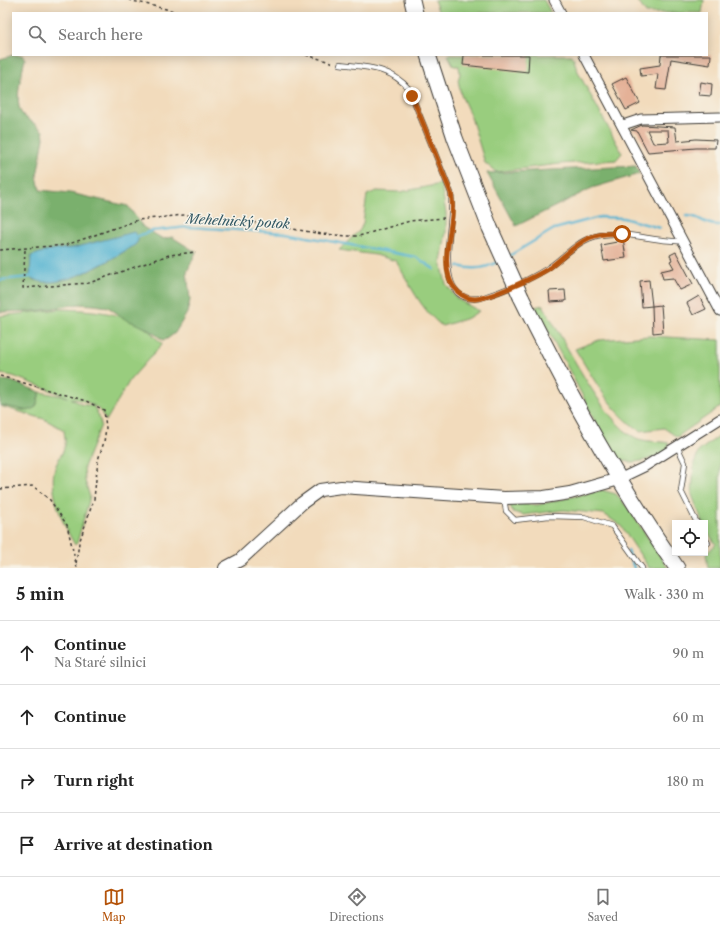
<!DOCTYPE html>
<meta charset="utf-8">
<style>
:root{--surface:#fff;--page:#f6f6f6;--text:#222;--muted:#767676;--line:#e0e0e0;--accent:#b45309}
body{margin:0;font-family:"Libre Caslon Text",serif;background:var(--page);color:var(--text)}
.controls{position:absolute;right:12px;bottom:12px;display:grid;overflow:hidden;border-radius:0px;box-shadow:0 2px 10px #0003}
.controls button{width:36px;height:36px;display:grid;place-items:center;padding:0;border:0;border-bottom:1px solid var(--line);background:var(--surface);color:var(--text);font:20px sans-serif}
.stop{position:absolute;width:12px;height:12px;margin:-9px;border:3px solid #b45309;border-radius:50%;background:#fff}
.stop.end{background:#b45309;border-color:#fff;box-shadow:0 1px 4px #0008}
.list{margin:0;padding:0;list-style:none}
h2{display:flex;justify-content:space-between;align-items:center;height:52px;margin:0;padding:0 16px;font-size:17px}
h2 small{font-size:13px;font-weight:400;color:var(--muted)}
.list li{display:grid;grid-template-columns:26px 1fr auto;gap:12px;align-items:center;box-sizing:border-box;height:64px;padding:0 16px;border-top:1px solid var(--line)}
.list b{display:block;font-size:15px;white-space:nowrap}
.list p{margin:0;font-size:13px;white-space:nowrap;color:var(--muted)}
.list em{font-size:13px;font-style:normal;color:var(--muted)}
.icon{flex:none;width:22px;height:22px;fill:none;stroke:currentColor;stroke-width:2;stroke-linecap:round;stroke-linejoin:round}
.map{position:relative;flex:none;width:720px;height:568px;overflow:hidden}
.search{position:absolute;background:var(--surface);box-shadow:0 2px 10px #0003;left:12px;right:12px;top:12px;height:44px;display:flex;align-items:center;gap:10px;box-sizing:border-box;padding:0 14px;border-radius:0px;color:var(--muted);font-size:15px}
.sheet{height:308px;background:var(--surface)}
nav{display:flex;justify-content:space-around;align-items:center;box-sizing:border-box;height:56px;border-top:1px solid var(--line);background:var(--surface);font-size:11px;color:var(--muted)}
nav a{display:grid;justify-items:center;gap:2px}
nav .on{color:var(--accent)}
.map>svg:first-child{display:block}
.green{fill:#99cd7e;stroke:#5a744d}
.forest{fill:#7ab06d;stroke:#4b6644;fill-rule:evenodd}
.water{fill:#53b3d1;stroke:#386876}
.lines{fill:none;stroke-linecap:round;stroke-linejoin:round}
.stream{stroke:#53b3d1;stroke-width:2.5}
.building{fill:#e4b197;fill-rule:evenodd}
.service-casing{stroke:#3c3934;stroke-width:6}
.minor-casing{stroke:#3c3934;stroke-width:11}
.tertiary-casing{stroke:#3c3934;stroke-width:14}
.primary-casing{stroke:#3c3934;stroke-width:17}
.path{stroke:#3c3934;stroke-width:1.5;stroke-dasharray:3 3;stroke-linecap:butt}
.service{stroke:#fff;stroke-width:4.5}
.minor{stroke:#fff;stroke-width:9}
.tertiary{stroke:#fff;stroke-width:12}
.primary{stroke:#fff;stroke-width:15}
.primary-bridge-casing{stroke:#3c3934;stroke-width:17;stroke-linecap:butt}
.primary-bridge{stroke:#fff;stroke-width:15}
.route{stroke:#b45309;stroke-width:5}
.labels{text-anchor:middle;stroke-width:3;stroke-linejoin:round;paint-order:stroke}
.water-label{font-size:13px;font-style:italic;fill:#325864;stroke:#f7f3e8}
</style>
<div class="map">
<svg width="720" height="568" viewBox="0 0 720 568">
<rect width="100%" height="100%" fill="#f7f3e8"/>
<filter id="ink" filterUnits="userSpaceOnUse"><feTurbulence type="fractalNoise" baseFrequency=".025" numOctaves="2"/><feDisplacementMap in="SourceGraphic" scale="8" xChannelSelector="R" yChannelSelector="G"/><feConvolveMatrix kernelMatrix="1 2 1 2 8 2 1 2 1" color-interpolation-filters="sRGB"/></filter>
<filter id="wash" filterUnits="userSpaceOnUse"><feTurbulence type="fractalNoise" baseFrequency=".012" numOctaves="4" result="noise"/><feDisplacementMap in="SourceGraphic" scale="16" xChannelSelector="R" yChannelSelector="G"/><feGaussianBlur stdDeviation="0.9" result="paint"/><feColorMatrix in="noise" values="0 0 0 0 0 0 0 0 0 0 0 0 0 0 0 0 0 1.4 0 .05"/><feComposite in="paint" operator="in"/></filter>
<g filter="url(#wash)">
<rect width="100%" height="100%" fill="#f2dbbc"/>
<path class="green" d="M434 0H544L551 13H439Z
M637 0H704L702 13H646Z
M448 55H572L579 74 622 153 616 160 559 164 496 172 485 163 471 117 461 95 458 80 460 74 459 66H454Z
M441 184 446 213V232L441 262 446 284 457 299 479 311 468 318 442 326C421 310 409 283 396 261L376 255 339 250 360 230 363 223 367 195 376 191 400 192Z
M543 305C562 336 604 424 636 438 645 442 659 441 669 443L666 453C653 457 636 466 622 460 606 454 590 408 581 393 566 364 551 336 535 307Z
M60 309C91 310 135 312 156 338 159 341 160 340 162 344L130 380 106 421C98 404 89 402 71 398L80 404 93 406 99 416 101 425 84 467 85 481 90 497 77 543 75 545C63 525 50 495 54 471 56 462 63 454 65 445 66 441 64 434 64 430L44 419 0 406V405L36 407 40 392 68 397 13 376 0 374V316Z
M649 336 720 340V407L677 437 664 428 640 431C610 411 594 379 575 349L599 340Z
M720 435V568H708L706 554 716 544 707 532 705 523H703L692 495 694 463 699 451Z
M602 490 616 494 628 508 668 568H649L621 526 604 514 564 510 523 515 513 512 509 503 537 505Z"/>
<path class="forest" d="M14 55H22L25 59C22 72 12 106 24 116 30 121 37 125 43 131L44 138 37 176 40 190 70 193 128 206 143 227 163 239 172 237 196 252 187 272 190 300 187 313 175 333 167 339 163 340 148 329 125 319 108 307 94 305 79 304 37 311 0 312V59ZM96 242 135 245C103 264 72 286 33 280L49 250 73 248Z
M636 166 639 174 592 188 516 226 487 173Z
M0 380 11 381 40 392 36 407 28 411 0 405Z"/>
<path class="water" d="M134 232 138 237V241L135 245C113 258 55 296 30 277L31 256 49 250 73 248Z"/>
<g class="lines">
<path class="stream" d="M686 216C701 215 703 226 720 225
M136 237 151 231 188 227 286 233 416 257 434 269
M509 256 554 229 600 217 623 218 660 228
M458 266C472 270 486 269 499 261
M0 280 30 277 32 275
M628 551 634 568"/>
</g>
<g id="blocks">
<path class="building" d="M464 55H529L528 72 463 65Z
M661 55H711L710 65 671 59 666 90 656 89 658 74 641 76 640 68 660 65Z
M626 77 640 103 626 110 612 84Z
M701 82 712 84 711 96 699 95Z
M642 125 675 127 677 141 696 139 716 140 715 148H696L648 152 637 131 631 130ZM647 130H668L669 142 653 143Z
M623 238 626 258 604 261 601 245 617 242 616 239Z
M676 252 693 284 680 290 673 278 663 279 661 271 674 268 670 261 672 260 670 255Z
M649 280 652 306 642 307 640 281Z
M565 290 566 301 550 302 549 291Z
M699 296 706 309 693 315 687 303Z
M661 305 663 332 653 333 652 306Z"/>
</g>
</g>
<g filter="url(#ink)">
<use href="#blocks" fill-opacity="0" stroke="#3c3934" stroke-width="1"/>
<g class="lines">
<defs>
<path id="service" d="M340 64C366 67 391 67 409 89L451 193C456 219 428 307 481 298 503 291 528 281 548 268 562 259 576 242 593 237 623 228 653 243 683 241
M677 446 685 463 681 491 697 523
M504 498 506 511 515 520 549 516 584 517 612 526 642 568
M705 538 708 543"/>
<path id="minor" d="M554 0 561 13
M584 55 720 311
M623 125 641 119 720 117
M619 479 644 467 720 419"/>
<path id="tertiary" d="M225 568 240 560 302 503 320 490 341 487 504 498 544 497 570 493 619 479"/>
<path id="primary" d="M412 0 415 13
M428 55 455 138 490 228
M521 297C567 391 617 482 677 568"/>
</defs>
<use href="#service" class="service-casing"/>
<use href="#minor" class="minor-casing"/>
<use href="#tertiary" class="tertiary-casing"/>
<use href="#primary" class="primary-casing"/>
<path class="path" d="M129 0 182 13
M306 55 334 63
M0 250 66 245 138 220 184 215 215 216 322 234 349 236H359L410 221 444 218
M25 250 23 288 89 283 169 255 196 252
M0 376 86 401 104 410 106 428 104 442 98 460 94 499 79 543 76 564
M0 489 33 486 50 500 67 525 77 568"/>
<use href="#service" class="service"/>
<use href="#minor" class="minor"/>
<use href="#tertiary" class="tertiary"/>
<use href="#primary" class="primary"/>
<defs>
<path id="primary-bridge" d="M490 228 521 297"/>
</defs>
<use href="#primary-bridge" class="primary-bridge-casing"/>
<use href="#primary-bridge" class="primary-bridge"/>
</g>
</g>
<g class="lines" filter="url(#ink)">
<path class="route" d="M412 96 451 193C457 220 441 252 449 277 452 288 462 299 475 299 491 298 533 278 548 269 562 259 574 245 589 238 599 234 612 233 622 234"/>
</g>
<g class="labels">
<g class="water-label">
<text transform="translate(238 221) rotate(3)" y="5">Mehelnický potok</text>
</g>
</g>
</svg>
<div class="controls">
<button><svg class="icon" aria-label="locate" viewBox="0 0 24 24"><circle cx="12" cy="12" r="6"/><path d="M12 2v4M12 18v4M2 12h4M18 12h4"/></svg></button>
</div>
<div class="stop" style="left:622px;top:234px"></div>
<div class="stop end" style="left:412px;top:96px"></div>
<div class="search"><svg class="icon" aria-label="search" viewBox="0 0 24 24"><circle cx="10" cy="10" r="6"/><path d="M15 15l6 6"/></svg>Search here</div>
</div>
<section class="sheet">
<h2>5 min<small>Walk · 330 m</small></h2>
<ul class="list">
<li><svg class="icon" aria-label="ahead" viewBox="0 0 24 24"><path d="M12 20V5M6 11l6-6 6 6"/></svg><div><b>Continue</b><p>Na Staré silnici</p></div><em>90 m</em></li>
<li><svg class="icon" aria-label="ahead" viewBox="0 0 24 24"><path d="M12 20V5M6 11l6-6 6 6"/></svg><div><b>Continue</b></div><em>60 m</em></li>
<li><svg class="icon" aria-label="right" viewBox="0 0 24 24"><path d="M7 20v-9h11M14 6l5 5-5 5"/></svg><div><b>Turn right</b></div><em>180 m</em></li>
<li><svg class="icon" aria-label="arrive" viewBox="0 0 24 24"><path d="M6 21V4h12l-3 4 3 4H6"/></svg><div><b>Arrive at destination</b></div></li>
</ul>
</section>
<nav>
<a class="on"><svg class="icon" aria-label="map" viewBox="0 0 24 24"><path d="M3 6l6-2 6 2 6-2v14l-6 2-6-2-6 2zM9 4v14M15 6v14"/></svg>Map</a>
<a><svg class="icon" aria-label="directions" viewBox="0 0 24 24"><path d="M12 3l9 9-9 9-9-9zM9 14v-3h6M13 9l2 2-2 2"/></svg>Directions</a>
<a><svg class="icon" aria-label="saved" viewBox="0 0 24 24"><path d="M7 4h10v16l-5-4-5 4z"/></svg>Saved</a>
</nav>
